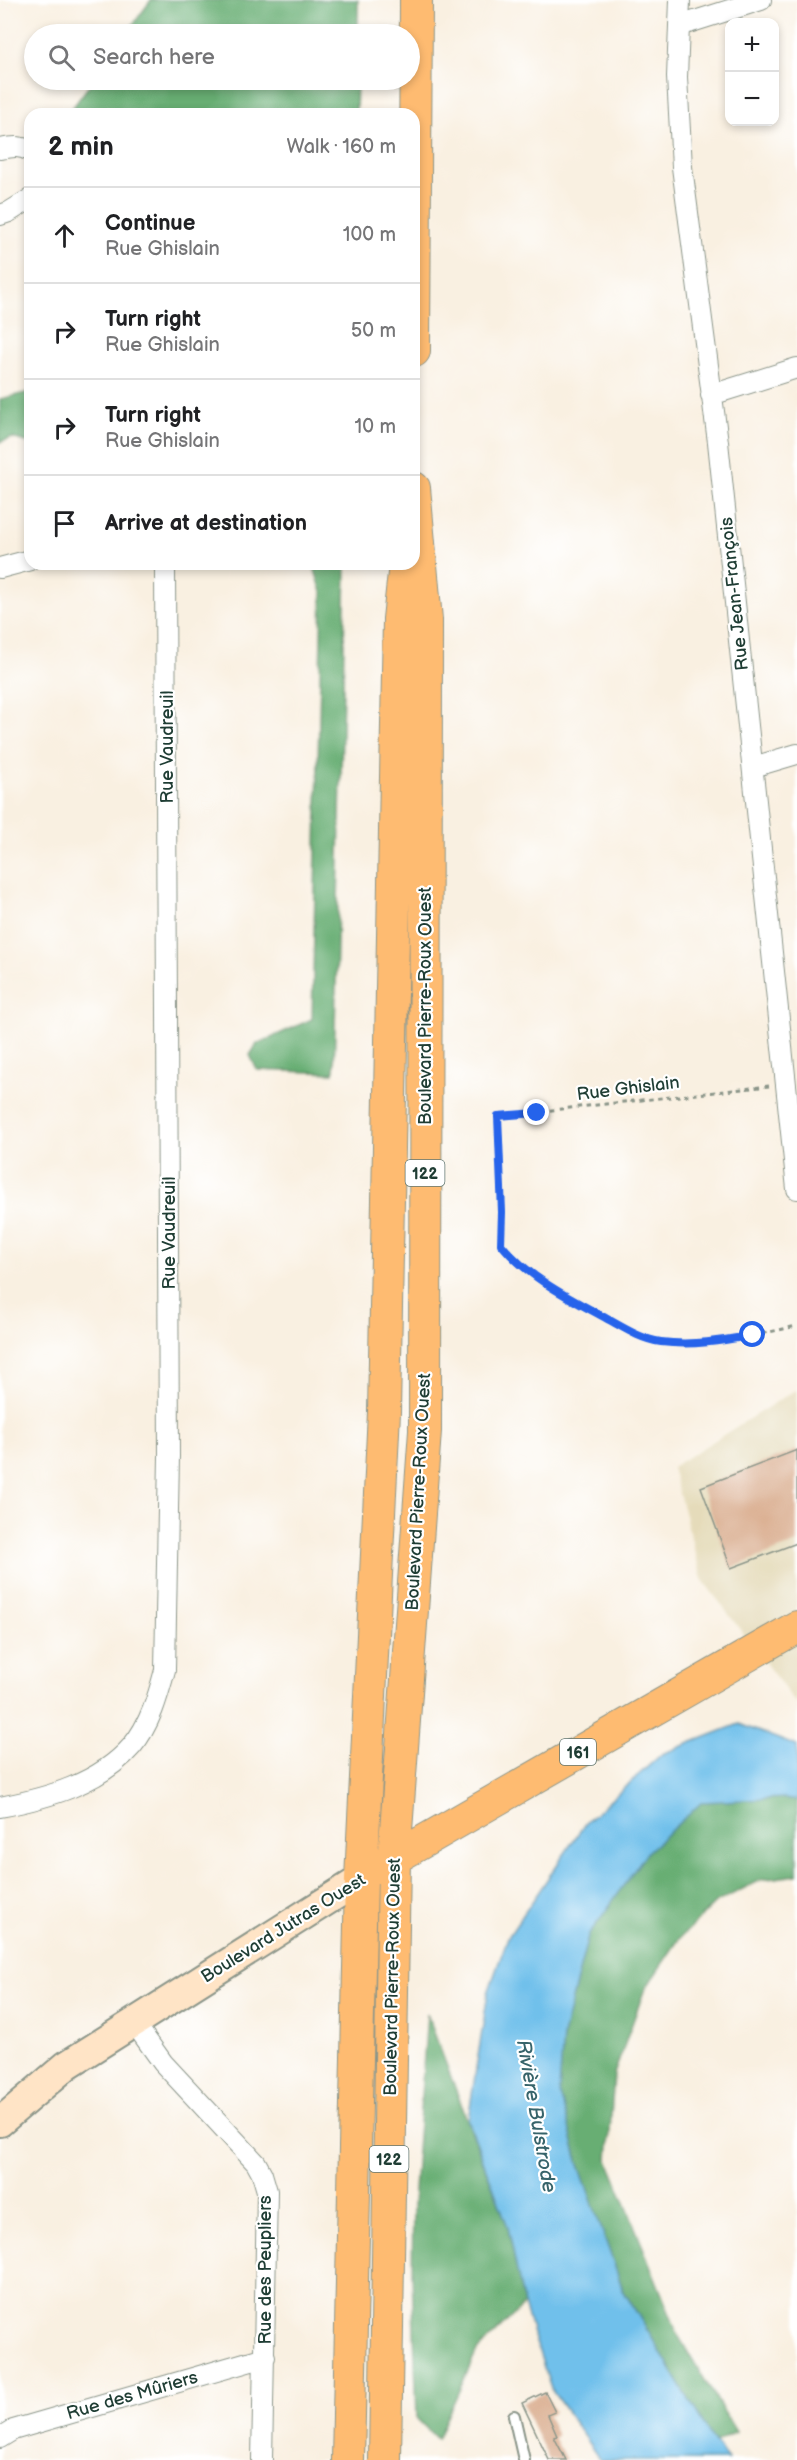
<!DOCTYPE html>
<meta charset="utf-8">
<style>
:root{--surface:#fff;--page:#f2f2f2;--text:#202124;--muted:#757577;--line:#e0e0e0}
body{margin:0;font-family:"Balsamiq Sans",sans-serif;background:var(--page);color:var(--text)}
.controls{position:absolute;right:18px;top:18px;display:grid;overflow:hidden;border-radius:12px;box-shadow:0 3px 9px #0003}
.controls button{width:54px;height:54px;display:grid;place-items:center;padding:0;border:0;border-bottom:2px solid var(--line);background:var(--surface);color:var(--text);font:30px sans-serif}
.stop{position:absolute;width:18px;height:18px;margin:-14px;border:4px solid #2563eb;border-radius:50%;background:#fff}
.stop.end{background:#2563eb;border-color:#fff;box-shadow:0 2px 6px #0008}
.list{margin:0;padding:0;list-style:none}
h2{display:flex;justify-content:space-between;align-items:center;height:78px;margin:0;padding:0 24px;font-size:26px}
h2 small{font-size:20px;font-weight:400;color:var(--muted)}
.list li{display:grid;grid-template-columns:39px 1fr auto;gap:18px;align-items:center;box-sizing:border-box;height:96px;padding:0 24px;border-top:2px solid var(--line)}
.list b{display:block;font-size:22px;white-space:nowrap}
.list p{margin:0;font-size:20px;white-space:nowrap;color:var(--muted)}
.list em{font-size:20px;font-style:normal;color:var(--muted)}
.icon{flex:none;width:33px;height:33px;fill:none;stroke:currentColor;stroke-width:2;stroke-linecap:round;stroke-linejoin:round}
.map{position:relative;flex:none;width:797px;height:2460px;overflow:hidden}
.search{position:absolute;background:var(--surface);box-shadow:0 3px 9px #0003;left:24px;top:24px;width:396px;height:66px;display:flex;align-items:center;gap:15px;box-sizing:border-box;padding:0 21px;border-radius:33px;color:var(--muted);font-size:22px}
.panel{position:absolute;background:var(--surface);box-shadow:0 3px 9px #0003;left:24px;top:108px;width:396px;height:462px;border-radius:18px}
.map>svg:first-child{display:block}
.built{fill:#e5dbba}
.forest{fill:#68ae73;stroke:#447654;stroke-width:1.5}
.water{fill:#70c0eb;stroke:#487e90;stroke-width:1.5}
.building{fill:#daae90}
.lines{fill:none;stroke-linecap:round;stroke-linejoin:round}
.service-casing{stroke:#8c968a;stroke-width:14}
.minor-casing{stroke:#8c968a;stroke-width:22}
.secondary-casing{stroke:#8c968a;stroke-width:32}
.primary-casing{stroke:#8c968a;stroke-width:34}
.path{stroke:#8c968a;stroke-width:3;stroke-dasharray:4.5 4.5;stroke-linecap:butt}
.service{stroke:#fff;stroke-width:10}
.minor{stroke:#fff;stroke-width:20}
.secondary{stroke:#ffe4c6;stroke-width:28}
.primary{stroke:#febb71;stroke-width:32}
.route{stroke:#2563eb;stroke-width:8}
.labels{text-anchor:middle;stroke-width:4.5;stroke-linejoin:round;paint-order:stroke}
.shield{fill:#fff;stroke:#627771;stroke-width:1.5}
.shield-label{font-size:16px;font-weight:bold;fill:#1f3d34}
.street-label{font-size:18px;fill:#1f3d34;stroke:#fff}
.water-label{font-size:20px;font-style:italic;fill:#37646b;stroke:#fff}
</style>
<div class="map">
<svg width="797" height="2460" viewBox="0 0 797 2460">
<rect width="100%" height="100%" fill="#fff"/>
<filter id="ink" filterUnits="userSpaceOnUse"><feTurbulence type="fractalNoise" baseFrequency=".0167" numOctaves="2"/><feDisplacementMap in="SourceGraphic" scale="12" xChannelSelector="R" yChannelSelector="G"/><feConvolveMatrix kernelMatrix="1 2 1 2 8 2 1 2 1" color-interpolation-filters="sRGB"/></filter>
<filter id="wash" filterUnits="userSpaceOnUse"><feTurbulence type="fractalNoise" baseFrequency=".008" numOctaves="4" result="noise"/><feDisplacementMap in="SourceGraphic" scale="24" xChannelSelector="R" yChannelSelector="G"/><feGaussianBlur stdDeviation="1.35" result="paint"/><feColorMatrix in="noise" values="0 0 0 0 0 0 0 0 0 0 0 0 0 0 0 0 0 1.4 0 .05"/><feComposite in="paint" operator="in"/></filter>
<g filter="url(#wash)">
<rect width="100%" height="100%" fill="#f9f0e1"/>
<path class="built" d="M797 1389V1705L702 1579 672 1467Z"/>
<path class="forest" d="M151 0H358V34H126Z
M93 80H357L356 114H68Z
M30 392V443L12 438 0 442V399Z
M313 564H346L334 1073 257 1070 250 1055 257 1044 312 1019 322 592Z
M784 1798 797 1800V1875L760 1880 715 1903 679 1939 644 1991 614 2074 608 2160 679 2337 736 2432 715 2443 623 2290 579 2165 559 2091 563 2035 588 1936 647 1852 702 1802Z
M427 2014 508 2227 524 2305 477 2351 437 2439 417 2419 412 2275 413 2204Z"/>
<path class="water" d="M739 1724 797 1746V1800L784 1798 702 1802 647 1852 588 1936 563 2035 559 2091 579 2165 623 2290 715 2443 728 2460H600L551 2389 524 2305 508 2227 468 2120 488 1993 508 1937 586 1822 662 1754Z"/>
<g id="blocks">
<path class="building" d="M797 1450V1543L731 1568 701 1487Z
M545 2392 555 2412 548 2415 557 2436 554 2437 566 2460H549L522 2403Z"/>
</g>
</g>
<g filter="url(#ink)">
<use href="#blocks" fill-opacity="0" stroke="#8c968a" stroke-width="1.5"/>
<g class="lines">
<defs>
<path id="service" d="M514 2416 524 2460"/>
<path id="minor" d="M680 0 677 77 682 167 718 442 797 1189
M679 26 761 0
M0 149C11 147 20 145 30 151
M0 215 9 212 30 199
M711 395 797 368
M0 568 30 560
M753 767 797 754
M0 1807C47 1798 99 1784 132 1746 150 1725 158 1696 165 1670L169 1456 165 564
M133 2021 163 2063 256 2163 262 2174 267 2191 262 2460
M0 2438 13 2430 265 2357"/>
<path id="secondary" d="M0 2122 67 2065 361 1879"/>
<path id="primary" d="M414 351 416 0
M379 1867 797 1627
M348 2460 361 1879 384 1412 399 619 405 564
M385 2460 394 1858 425 1431 426 620 414 488"/>
</defs>
<use href="#service" class="service-casing"/>
<use href="#minor" class="minor-casing"/>
<use href="#secondary" class="secondary-casing"/>
<use href="#primary" class="primary-casing"/>
<path class="path" d="M769 1086 498 1116 502 1212 501 1244C522 1271 551 1288 581 1305 599 1314 628 1334 646 1339 695 1352 749 1336 797 1326"/>
<use href="#service" class="service"/>
<use href="#minor" class="minor"/>
<use href="#secondary" class="secondary"/>
<use href="#primary" class="primary"/>
</g>
</g>
<g class="lines" filter="url(#ink)">
<path class="route" d="M537 1113 498 1116 502 1212 501 1244C528 1277 565 1296 602 1316 621 1326 639 1339 661 1342 692 1346 722 1341 753 1335"/>
</g>
<g class="labels">
<g class="shield">
<rect x="405.5" y="1160" width="39" height="26" rx="4.5"/>
<rect x="560" y="1739" width="36" height="26" rx="4.5"/>
<rect x="369.5" y="2146" width="39" height="26" rx="4.5"/>
</g>
<g class="shield-label">
<text x="425" y="1179">122</text>
<text x="578" y="1758">161</text>
<text x="389" y="2165">122</text>
</g>
<g class="street-label">
<text transform="translate(734 594) rotate(-96)" y="6">Rue Jean-François</text>
<text transform="translate(167 747) rotate(-90)" y="6">Rue Vaudreuil</text>
<text transform="translate(425 1006) rotate(-90)" y="6">Boulevard Pierre-Roux Ouest</text>
<text transform="translate(628 1088) rotate(-7)" y="6">Rue Ghislain</text>
<text transform="translate(169 1233) rotate(-90)" y="6">Rue Vaudreuil</text>
<text transform="translate(418 1492) rotate(-87)" y="6">Boulevard Pierre-Roux Ouest</text>
<text transform="translate(283 1928) rotate(-32)" y="6">Boulevard Jutras Ouest</text>
<text transform="translate(392 1977) rotate(-89)" y="6">Boulevard Pierre-Roux Ouest</text>
<text transform="translate(265 2270) rotate(-90)" y="6">Rue des Peupliers</text>
<text transform="translate(132 2395) rotate(-16)" y="6">Rue des Mûriers</text>
</g>
<g class="water-label">
<text transform="translate(537 2116) rotate(80)" y="7">Rivière Bulstrode</text>
</g>
</g>
</svg>
<div class="controls">
<button>+</button>
<button>−</button>
</div>
<div class="stop" style="left:753px;top:1335px"></div>
<div class="stop end" style="left:537px;top:1113px"></div>
<div class="search"><svg class="icon" aria-label="search" viewBox="0 0 24 24"><circle cx="10" cy="10" r="6"/><path d="M15 15l6 6"/></svg>Search here</div>
<section class="panel">
<h2>2 min<small>Walk · 160 m</small></h2>
<ul class="list">
<li><svg class="icon" aria-label="ahead" viewBox="0 0 24 24"><path d="M12 20V5M6 11l6-6 6 6"/></svg><div><b>Continue</b><p>Rue Ghislain</p></div><em>100 m</em></li>
<li><svg class="icon" aria-label="right" viewBox="0 0 24 24"><path d="M7 20v-9h11M14 6l5 5-5 5"/></svg><div><b>Turn right</b><p>Rue Ghislain</p></div><em>50 m</em></li>
<li><svg class="icon" aria-label="right" viewBox="0 0 24 24"><path d="M7 20v-9h11M14 6l5 5-5 5"/></svg><div><b>Turn right</b><p>Rue Ghislain</p></div><em>10 m</em></li>
<li><svg class="icon" aria-label="arrive" viewBox="0 0 24 24"><path d="M6 21V4h12l-3 4 3 4H6"/></svg><div><b>Arrive at destination</b></div></li>
</ul>
</section>
</div>
